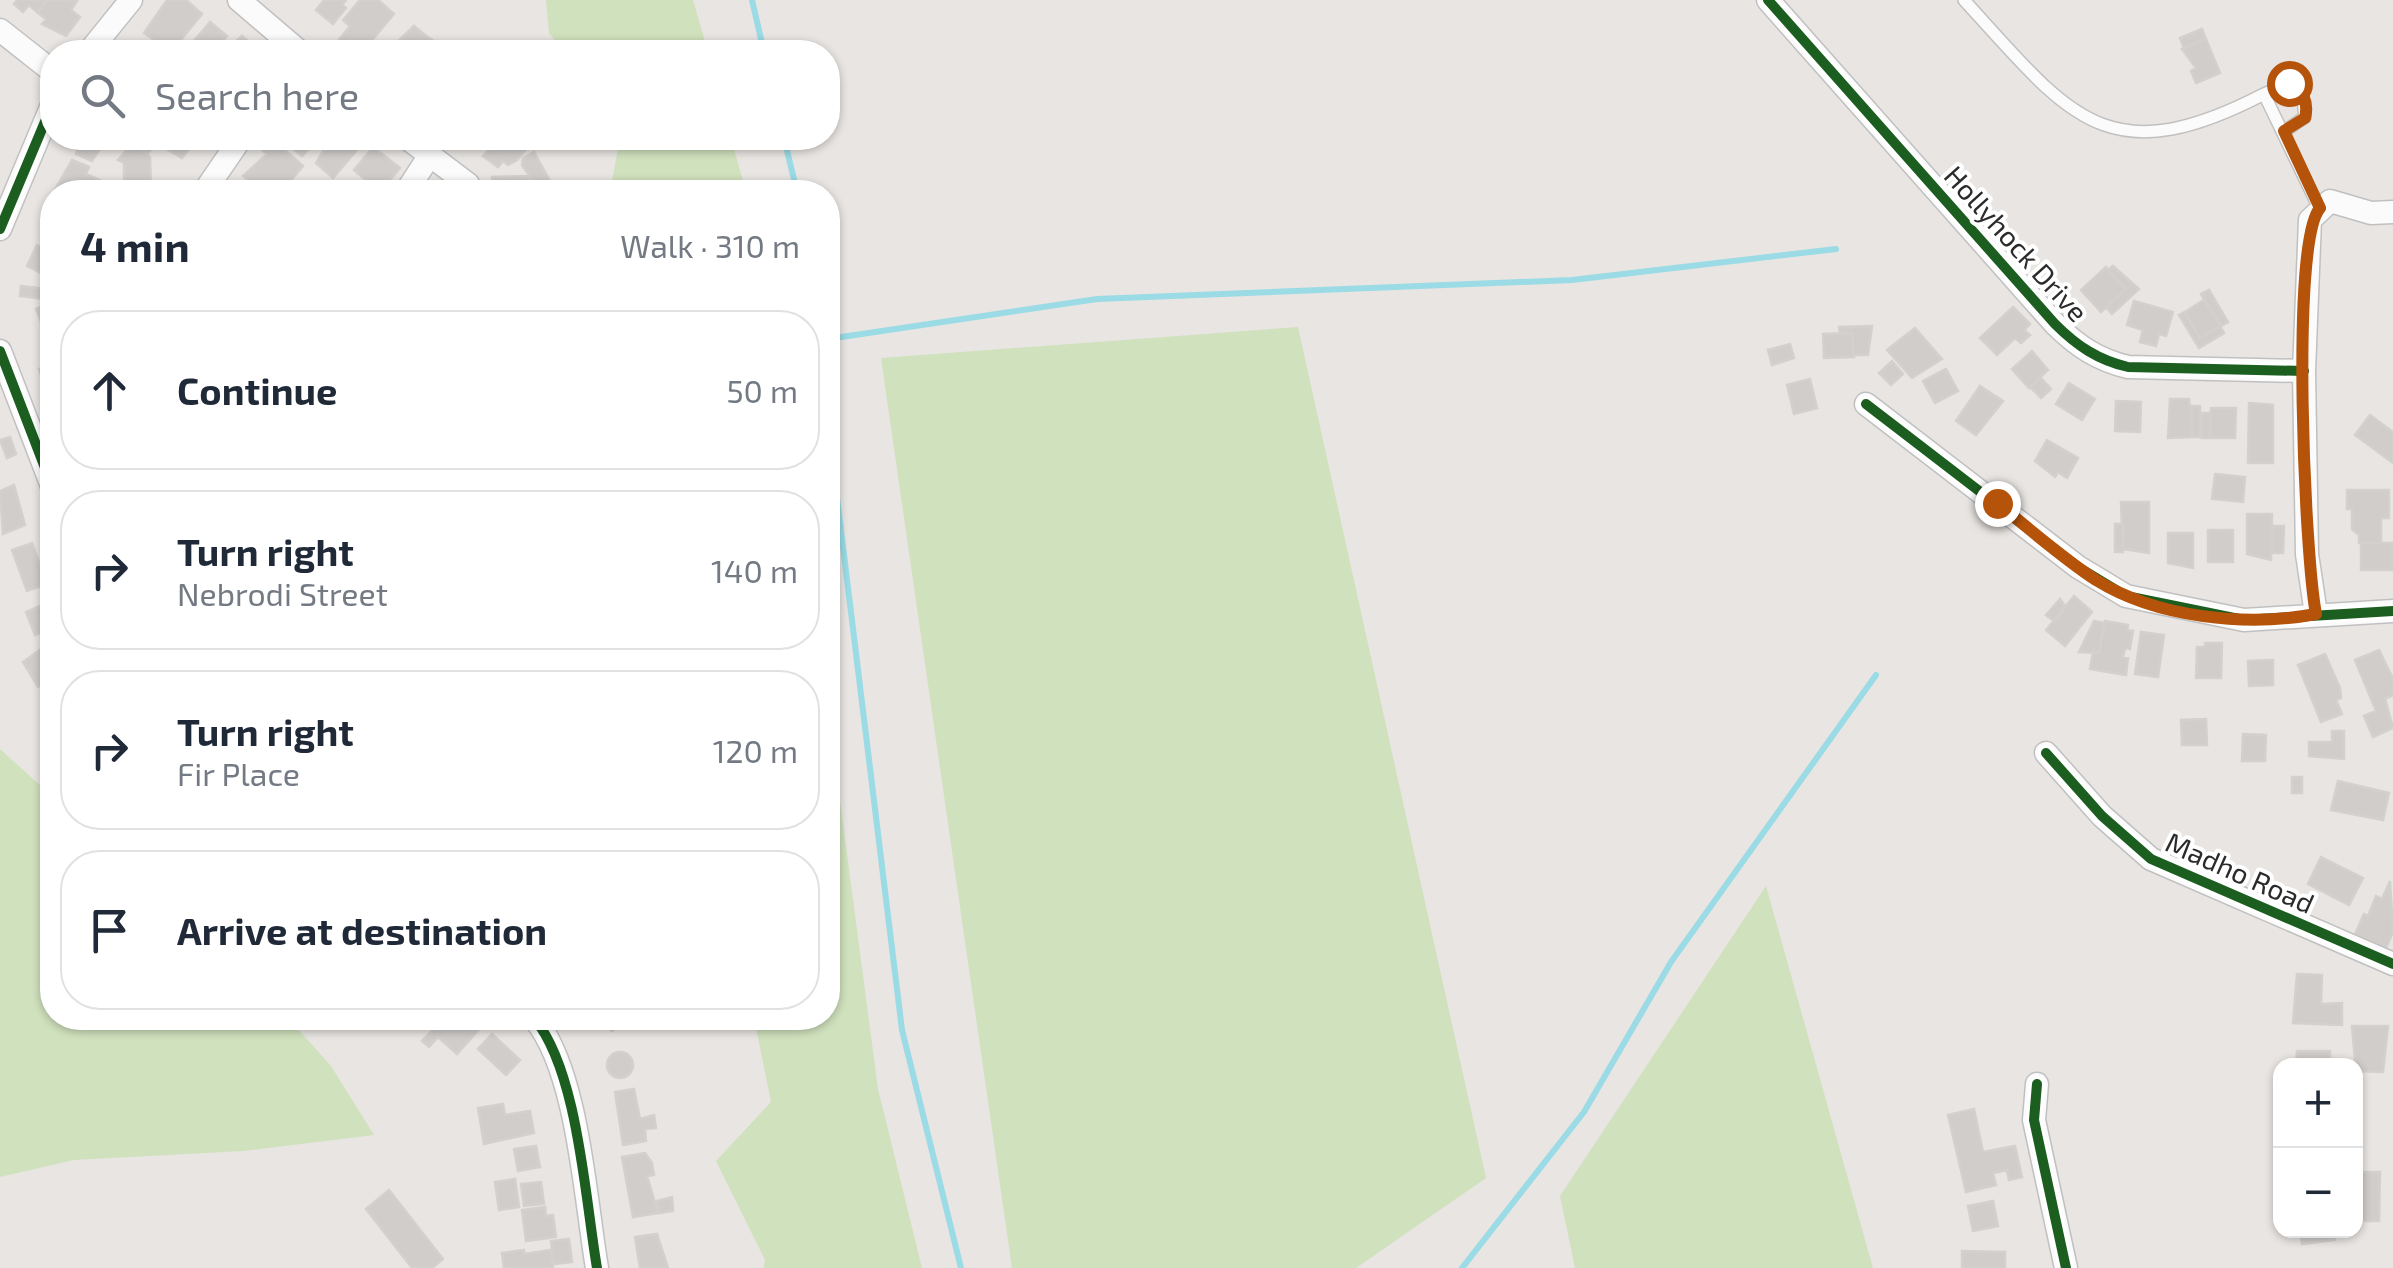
<!DOCTYPE html>
<meta charset="utf-8">
<style>
:root{--surface:#fff;--page:#f6f6f7;--text:#1f2937;--muted:#747a83;--line:#e0e1e3}
body{margin:0;font-family:"Exo 2",sans-serif;background:var(--page);color:var(--text)}
.controls{position:absolute;right:30px;bottom:30px;display:grid;overflow:hidden;border-radius:20px;box-shadow:0 2px 8px #0004}
.controls button{width:90px;height:90px;display:grid;place-items:center;padding:0;border:0;border-bottom:2px solid var(--line);background:var(--surface);color:var(--text);font:50px sans-serif}
.stop{position:absolute;width:30px;height:30px;margin:-22px;border:8px solid #b45309;border-radius:50%;background:#fff}
.stop.end{background:#b45309;border-color:#fff;box-shadow:0 2px 10px #0008}
.list{margin:0;padding:0;list-style:none}
h2{display:flex;justify-content:space-between;align-items:center;height:130px;margin:0;padding:0 40px;font-size:42px}
h2 small{font-size:32px;font-weight:400;color:var(--muted)}
.list li{display:grid;grid-template-columns:65px 1fr auto;gap:30px;align-items:center;box-sizing:border-box;height:160px;margin:0 20px 20px;padding:0 20px;border:2px solid var(--line);border-radius:40px}
.list b{display:block;font-size:38px;white-space:nowrap}
.list p{margin:0;font-size:32px;white-space:nowrap;color:var(--muted)}
.list em{font-size:32px;font-style:normal;color:var(--muted)}
.icon{flex:none;width:55px;height:55px;fill:none;stroke:currentColor;stroke-width:2;stroke-linecap:round;stroke-linejoin:round}
.map{position:relative;flex:none;width:2393px;height:1268px;overflow:hidden}
.search{position:absolute;background:var(--surface);box-shadow:0 2px 8px #0004;left:40px;top:40px;width:800px;height:110px;display:flex;align-items:center;gap:25px;box-sizing:border-box;padding:0 35px;border-radius:40px;color:var(--muted);font-size:38px}
.panel{position:absolute;background:var(--surface);box-shadow:0 2px 8px #0004;left:40px;top:180px;width:800px;height:850px;border-radius:40px}
.map>svg:first-child{display:block}
.green{fill:#d0e1bd}
.lines{fill:none;stroke-linecap:round;stroke-linejoin:round}
.stream{stroke:#9adbe5;stroke-width:6}
.building{fill:#d0cdcb;stroke:#d3d1ce;stroke-width:2.5}
.service-casing{stroke:#c1c0c0;stroke-width:14}
.minor-casing{stroke:#c1c0c0;stroke-width:25}
.service{stroke:#fcfbfb;stroke-width:11}
.minor{stroke:#fcfbfb;stroke-width:22}
.cycleway-casing{stroke:#fff;stroke-width:16}
.cycleway{stroke:#1b5e20;stroke-width:10}
.route{stroke:#b45309;stroke-width:12}
.labels{text-anchor:middle;stroke-width:8;stroke-linejoin:round;paint-order:stroke}
.street-label{font-size:28px;fill:#2b2b2b;stroke:#fff}
</style>
<div class="map">
<svg width="2393" height="1268" viewBox="0 0 2393 1268">
<rect width="100%" height="100%" fill="#e8e5e2"/>
<path class="green" d="M546 0H693L708 52H565L549 33Z
M620 138H731L746 192H610Z
M1298 327 1486 1178 1356 1268H1012L881 358Z
M828 710 878 1089 922 1268H764L765 1260 716 1161 771 1102 754 1018H828Z
M0 749 52 796V1018H288L331 1066 374 1135 243 1151 74 1160 0 1177Z
M1766 886 1873 1268H1575L1560 1196Z"/>
<g class="lines">
<path class="stream" d="M752 0 764 52
M784 138 797 192
M828 339 1097 299 1572 280 1836 249
M828 424 902 1030 961 1268
M1462 1268 1584 1112 1671 962 1876 675"/>
</g>
<path class="building" d="M17 0H47L37 12 29 5 23 12 14 4Z
M48 0 77 1 71 10 80 17 66 36 42 24 46 19 38 13Z
M167 0H186L202 14 171 52 144 33Z
M324 0H346L342 5 346 8 333 24 316 10Z
M360 0H378L394 14 362 52H351L338 41 350 26 343 20Z
M210 22 227 36 215 51 211 48 205 52 193 42Z
M414 26 430 39 419 52H387Z
M2202 29 2206 39 2184 48 2180 38Z
M242 36 256 48 266 52H224Z
M431 39 448 52H420Z
M2206 39 2220 73 2196 83 2191 71 2196 68 2182 49Z
M81 138H107L92 161 76 154Z
M129 138H190L195 141 182 158 156 143 148 153Z
M279 138H319L302 156Z
M331 138H367L333 178 316 163Z
M490 138H533L535 139 517 160 508 165 503 161 498 167 483 156 493 145 488 141Z
M273 140 303 166 288 184 294 192H262L243 176 267 154 263 151Z
M133 142 150 157 151 192H130V186H124V163L118 160Z
M373 147 400 168 380 192 354 170Z
M534 152 550 181 538 188 522 165 523 158Z
M72 160 89 167 86 174 104 182 99 192 56 188Z
M528 176 531 192H496L492 188V177Z
M37 245 52 253 45 275 27 266Z
M2113 266 2139 289 2112 314 2106 307 2126 289 2108 270Z
M2106 267 2126 289 2101 312 2081 290Z
M21 286 47 289 45 299 20 296Z
M2209 290 2228 322 2221 326 2201 294Z
M2204 300 2221 326 2200 338 2185 312Z
M2134 301 2173 312 2166 336 2159 334 2156 346 2140 342 2143 330 2127 325Z
M52 302V349L36 309Z
M2013 307 2030 324 2024 330 2030 335 2021 343 2015 338 1997 355 1980 338Z
M2185 312 2200 338 2220 326 2224 333 2199 348 2179 315Z
M1872 326 1868 355H1853L1852 333H1840L1839 327Z
M1915 328 1942 359 1912 378 1887 350Z
M1852 333 1854 357 1824 358 1823 334Z
M1790 344 1794 358 1772 365 1768 350Z
M2032 351 2048 370 2029 388 2012 369Z
M1892 361 1903 374 1891 385 1879 373Z
M52 364V385L50 379 43 381 39 369Z
M1946 369 1958 391 1935 403 1923 381Z
M2040 377 2051 389 2041 398 2030 387Z
M1810 379 1817 408 1794 414 1787 385Z
M2069 383 2095 399 2082 420 2056 404Z
M1980 386 2003 401 1976 435 1956 421Z
M2170 399H2189L2192 437 2168 438Z
M2116 401 2141 402 2140 432 2115 431Z
M2249 403 2273 405V463H2248Z
M2192 406H2200V437H2192Z
M2211 408H2236L2235 438H2210Z
M2202 413H2210V438H2202Z
M2370 415 2393 432V463L2355 435Z
M10 437 16 454 7 458 0 440Z
M2047 440 2078 458 2067 478 2058 472 2055 477 2035 461Z
M2215 474 2245 477 2243 502 2212 499Z
M14 485 25 525 3 534 0 491Z
M2347 490H2389V518H2381V543H2359V535L2352 529V509H2347Z
M2121 502H2149V553L2123 549Z
M2247 514H2272L2271 560 2247 554Z
M2115 524H2124L2123 552H2115Z
M2272 526H2284L2283 553H2272Z
M2208 530H2233V562H2208Z
M2168 533H2193V568L2168 563Z
M32 543 47 584 27 591 12 550Z
M2361 543H2392V570H2361Z
M2074 596 2092 612 2065 646 2046 630Z
M2060 599 2066 607 2054 621 2046 615Z
M52 601V628L35 635 26 612Z
M2094 621 2104 623 2099 653 2079 652Z
M2105 621 2128 625 2127 630 2133 631 2130 649 2125 648 2123 657 2128 658 2126 675 2090 669 2093 652 2099 653Z
M2141 632 2164 635 2158 677 2135 674Z
M52 641V679L38 687 23 662Z
M2205 643H2222L2221 678H2196L2197 647H2205Z
M2379 650 2393 679V695L2385 699 2393 728 2373 737 2364 716 2376 711 2355 660Z
M2325 654 2340 688 2341 698 2336 700 2342 714 2321 722 2298 665Z
M2273 660V685L2249 686 2248 661Z
M2206 719 2207 745H2182L2181 720Z
M2332 731H2344V759L2309 756V742H2332Z
M2243 734 2266 735 2265 761H2242Z
M2292 777H2302V793H2292Z
M2338 781 2389 793 2383 820 2331 810Z
M2321 857 2363 878 2349 905 2308 884Z
M2390 881 2393 932 2386 948 2355 934 2364 914 2368 916 2376 896 2382 899Z
M2297 974 2322 975 2321 1004 2342 1003V1025L2293 1023Z
M444 1018H475L483 1025 457 1054 438 1037 429 1047 422 1041Z
M597 1018H619L622 1020 612 1031Z
M2352 1026H2388L2383 1072 2356 1071Z
M492 1034 520 1060 506 1075 478 1049Z
M2297 1051H2330V1066H2296Z
M607 1065a13 13 0 1 1 26 0a13 13 0 1 1-26 0Z
M634 1089 640 1119 654 1115 656 1128 645 1129 646 1141 623 1145 615 1092Z
M503 1104 505 1115 530 1111 534 1133 484 1144 478 1108Z
M1974 1109 1983 1152 2015 1146 2022 1177 2009 1180 2007 1170 1993 1173 1996 1185 1966 1192 1948 1115Z
M536 1146 540 1167 518 1171 514 1149Z
M645 1153 652 1163 654 1175 647 1176 658 1213 633 1217 622 1157Z
M2356 1172H2380L2379 1221H2356Z
M515 1179 519 1207 499 1210 495 1182Z
M541 1182 544 1204 524 1206 521 1184Z
M389 1190 443 1259 432 1268H412L366 1209Z
M672 1197 673 1211 659 1213 657 1201Z
M1993 1201 1998 1226 1973 1231 1968 1206Z
M545 1207 546 1216 553 1215 556 1237 526 1241 522 1210Z
M2300 1230H2335V1240L2302 1244Z
M657 1234 668 1268H640L635 1237Z
M569 1239 572 1262 554 1264 551 1241Z
M524 1250V1254L551 1250 553 1268H504L502 1253Z
M1962 1251 2005 1252V1268H1962Z"/>
<g class="lines">
<defs>
<path id="service" d="M1964 0C2069 115 2106 176 2264 94L2319 208
M2264 94 2289 83 2302 92 2305 117 2285 131"/>
<path id="minor" d="M239 0 300 52
M1768 0 2055 324C2077 346 2098 360 2128 367L2304 371
M0 30 52 71
M89 52 131 0
M407 138 468 184
M204 192 241 138
M406 192 430 155
M0 229 52 105
M0 351 52 486
M1866 404 2078 567 2126 596 2244 620 2393 611
M2316 614 2307 554 2304 371 2310 220 2330 201 2371 213 2393 212
M2046 753 2102 816 2151 859 2393 964
M534 1018C578 1071 585 1198 597 1268
M2037 1084 2034 1120 2066 1268"/>
</defs>
<use href="#service" class="service-casing"/>
<use href="#minor" class="minor-casing"/>
<use href="#service" class="service"/>
<use href="#minor" class="minor"/>
<defs>
<path id="cycleway" d="M1768 0 2055 324C2077 346 2098 360 2128 367L2304 371
M0 229 52 105
M0 351 52 486
M1866 404 2078 567 2126 596 2244 620 2393 611
M2046 753 2102 816 2151 859 2393 964
M534 1018C578 1071 585 1198 597 1268
M2037 1084 2034 1120 2066 1268"/>
</defs>
<use href="#cycleway" class="cycleway-casing"/>
<use href="#cycleway" class="cycleway"/>
</g>
<g class="lines">
<path class="route" d="M1997 503C2030 529 2061 557 2096 580 2157 618 2247 627 2316 614 2305 558 2290 242 2320 208L2284 131 2305 118C2309 102 2303 90 2289 83"/>
</g>
<g class="labels">
<g class="street-label">
<text transform="translate(2016 244) rotate(48)" y="10">Hollyhock Drive</text>
<text transform="translate(2240 873) rotate(24)" y="10">Madho Road</text>
</g>
</g>
</svg>
<div class="controls">
<button>+</button>
<button>−</button>
</div>
<div class="stop" style="left:2289px;top:83px"></div>
<div class="stop end" style="left:1997px;top:503px"></div>
<div class="search"><svg class="icon" aria-label="search" viewBox="0 0 24 24"><circle cx="10" cy="10" r="6"/><path d="M15 15l6 6"/></svg>Search here</div>
<section class="panel">
<h2>4 min<small>Walk · 310 m</small></h2>
<ul class="list">
<li><svg class="icon" aria-label="ahead" viewBox="0 0 24 24"><path d="M12 20V5M6 11l6-6 6 6"/></svg><div><b>Continue</b></div><em>50 m</em></li>
<li><svg class="icon" aria-label="right" viewBox="0 0 24 24"><path d="M7 20v-9h11M14 6l5 5-5 5"/></svg><div><b>Turn right</b><p>Nebrodi Street</p></div><em>140 m</em></li>
<li><svg class="icon" aria-label="right" viewBox="0 0 24 24"><path d="M7 20v-9h11M14 6l5 5-5 5"/></svg><div><b>Turn right</b><p>Fir Place</p></div><em>120 m</em></li>
<li><svg class="icon" aria-label="arrive" viewBox="0 0 24 24"><path d="M6 21V4h12l-3 4 3 4H6"/></svg><div><b>Arrive at destination</b></div></li>
</ul>
</section>
</div>
